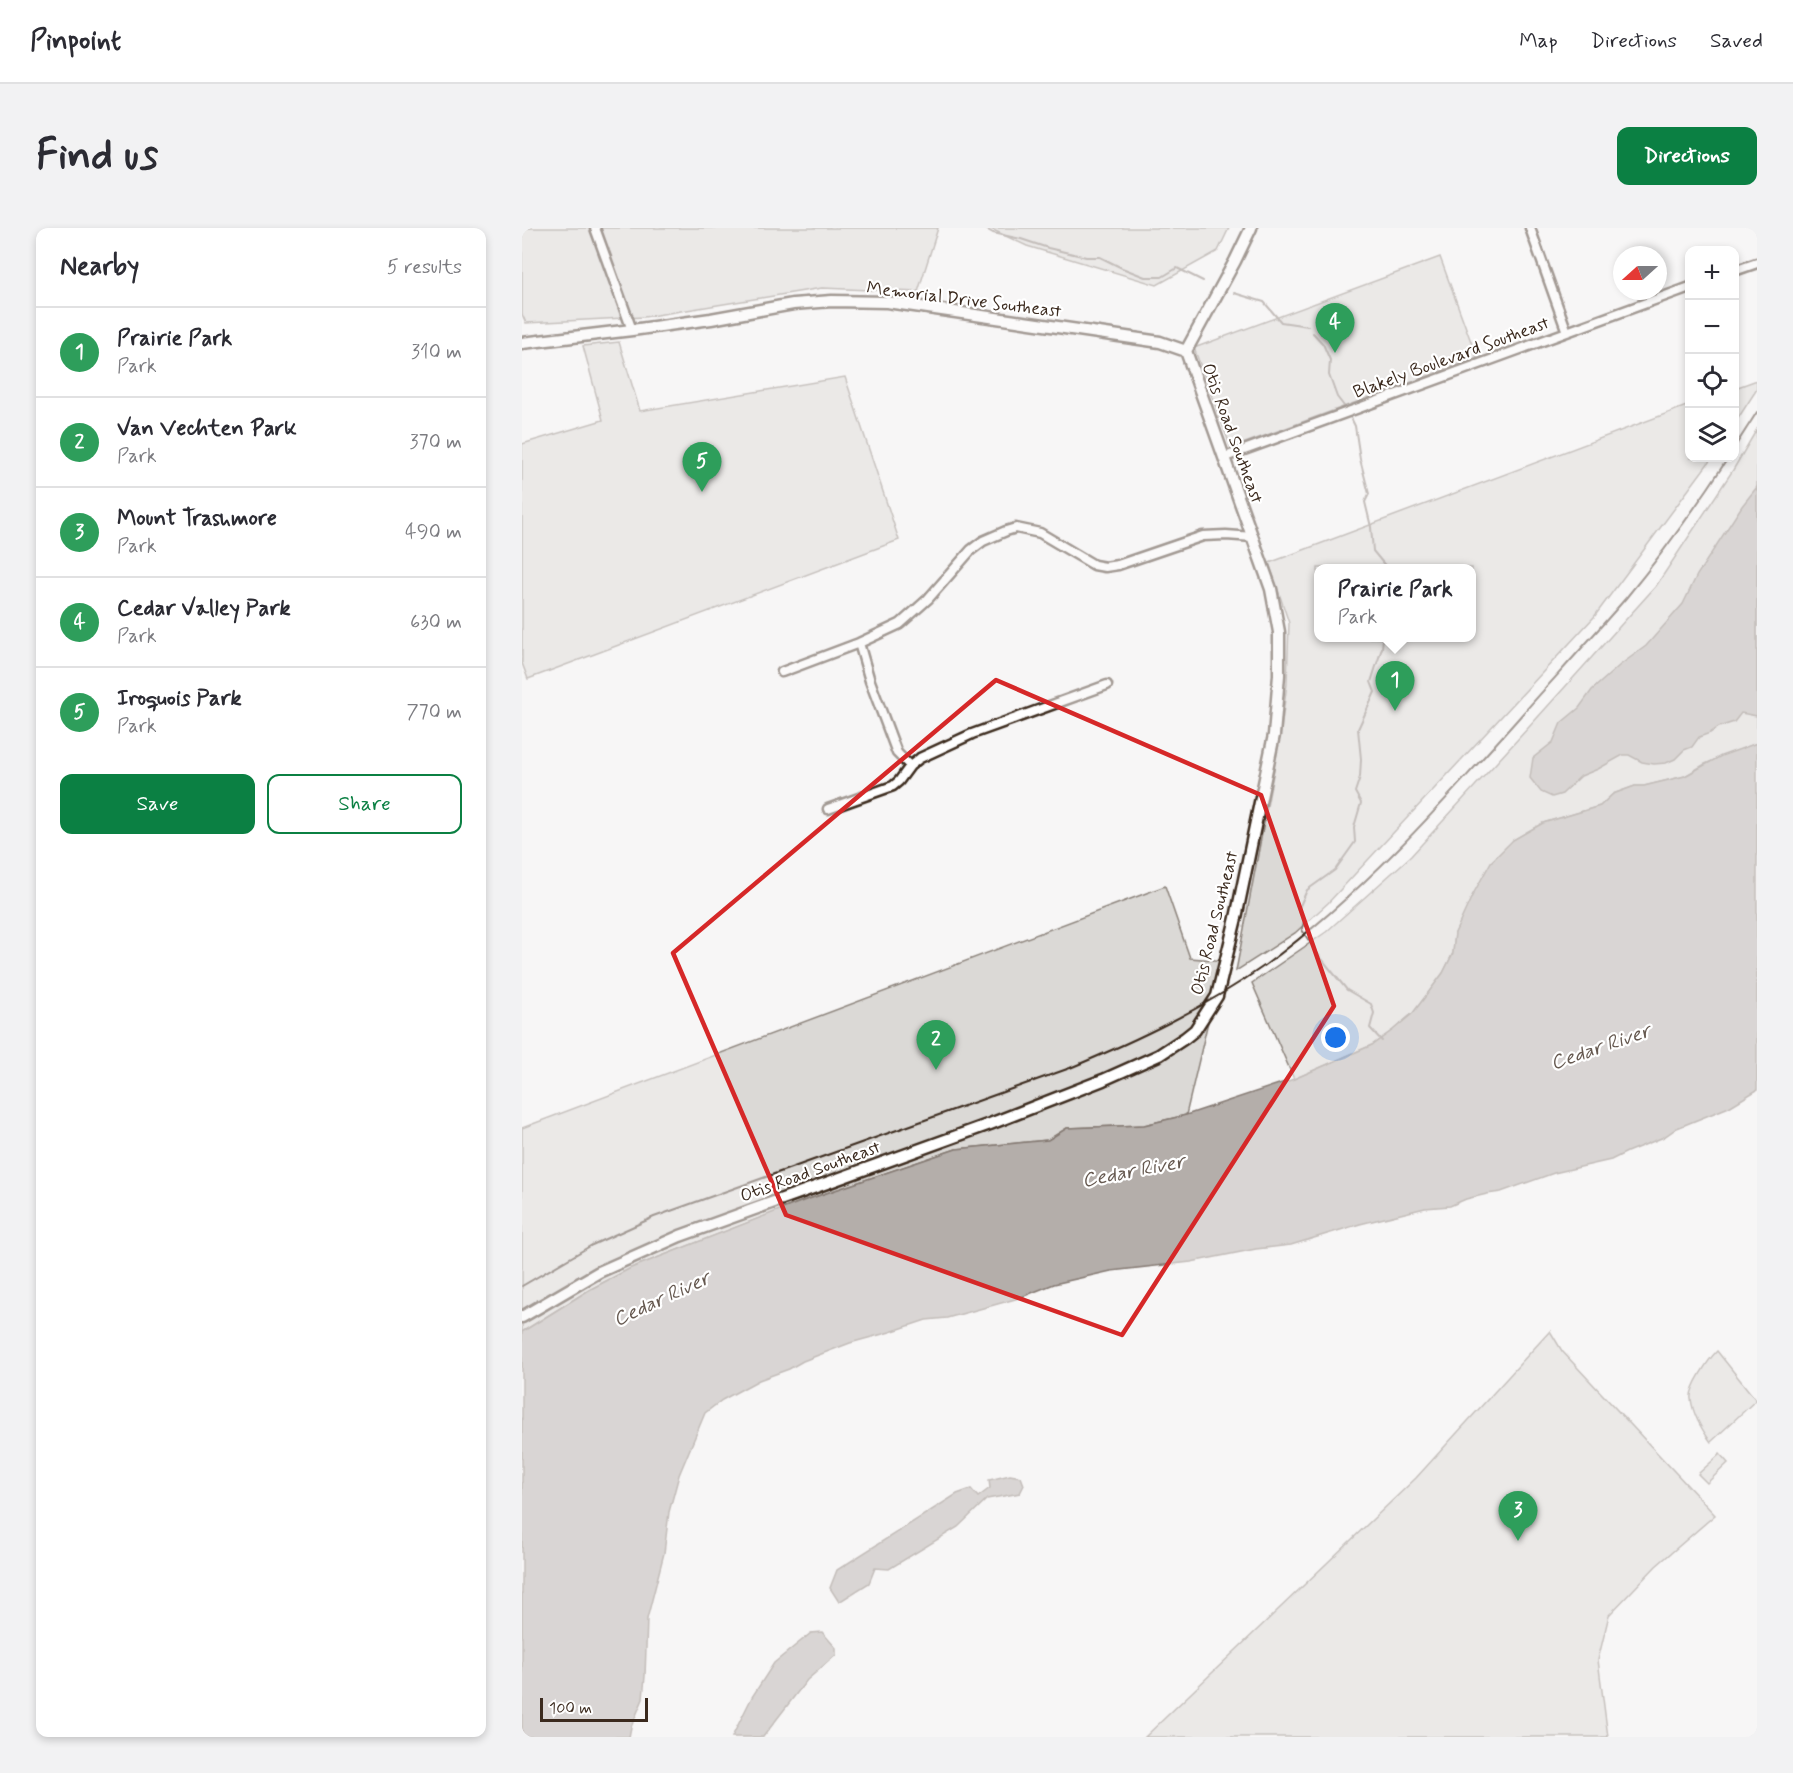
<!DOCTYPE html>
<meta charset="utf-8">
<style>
:root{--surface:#fff;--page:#f2f2f3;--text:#2b2b33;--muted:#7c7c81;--line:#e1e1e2;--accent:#0b8043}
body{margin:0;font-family:Mynerve,sans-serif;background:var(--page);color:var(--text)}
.controls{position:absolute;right:18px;top:18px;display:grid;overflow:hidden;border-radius:12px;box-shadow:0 3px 9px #0003}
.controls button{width:54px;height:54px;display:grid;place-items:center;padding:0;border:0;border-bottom:2px solid var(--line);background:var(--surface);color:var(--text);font:30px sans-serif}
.compass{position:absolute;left:1091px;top:18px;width:54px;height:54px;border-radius:50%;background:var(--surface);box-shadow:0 3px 9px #0003;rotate:249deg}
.scale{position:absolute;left:18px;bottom:15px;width:108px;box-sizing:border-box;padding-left:6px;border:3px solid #3b2a1e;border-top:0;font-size:16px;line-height:21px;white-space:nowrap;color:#3b2a1e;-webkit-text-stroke:4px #fff;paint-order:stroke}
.you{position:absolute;left:814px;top:810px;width:21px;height:21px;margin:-15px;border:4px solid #fff;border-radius:50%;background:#1a73e8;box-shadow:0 0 0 9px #1a73e833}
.badge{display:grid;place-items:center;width:39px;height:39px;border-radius:50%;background:var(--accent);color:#fff;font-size:20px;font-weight:700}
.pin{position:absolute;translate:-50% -50px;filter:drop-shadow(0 2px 3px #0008)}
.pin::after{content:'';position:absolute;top:32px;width:21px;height:18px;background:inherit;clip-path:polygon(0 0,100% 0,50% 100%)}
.popup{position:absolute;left:792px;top:336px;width:162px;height:78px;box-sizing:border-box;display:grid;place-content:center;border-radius:12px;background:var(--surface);filter:drop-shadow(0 2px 4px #0005);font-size:20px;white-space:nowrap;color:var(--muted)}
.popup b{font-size:22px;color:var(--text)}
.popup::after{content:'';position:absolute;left:50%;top:100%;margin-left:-12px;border:12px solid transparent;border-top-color:var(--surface)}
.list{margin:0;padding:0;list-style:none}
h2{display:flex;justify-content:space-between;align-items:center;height:78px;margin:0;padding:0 24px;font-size:26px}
h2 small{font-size:20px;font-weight:400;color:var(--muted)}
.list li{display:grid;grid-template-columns:39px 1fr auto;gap:18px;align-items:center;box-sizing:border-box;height:90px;padding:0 24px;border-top:2px solid var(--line)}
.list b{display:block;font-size:22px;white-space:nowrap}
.list p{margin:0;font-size:20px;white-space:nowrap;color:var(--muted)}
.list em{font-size:20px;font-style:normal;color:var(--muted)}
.actions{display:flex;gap:12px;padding:18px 24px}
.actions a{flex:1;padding:14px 0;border:2px solid var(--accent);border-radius:12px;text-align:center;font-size:21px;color:var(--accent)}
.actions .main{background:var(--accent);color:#fff}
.icon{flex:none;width:33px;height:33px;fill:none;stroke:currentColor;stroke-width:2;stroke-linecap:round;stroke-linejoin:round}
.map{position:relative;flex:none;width:1235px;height:1509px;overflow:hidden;border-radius:12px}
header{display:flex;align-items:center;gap:36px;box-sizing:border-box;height:84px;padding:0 30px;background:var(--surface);border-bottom:2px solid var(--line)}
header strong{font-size:28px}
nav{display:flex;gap:33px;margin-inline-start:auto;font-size:21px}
.intro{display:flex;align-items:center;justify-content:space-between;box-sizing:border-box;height:144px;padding:0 36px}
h1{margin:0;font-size:42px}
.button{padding:15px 27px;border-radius:12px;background:var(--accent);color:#fff;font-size:21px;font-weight:700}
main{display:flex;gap:36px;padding:0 36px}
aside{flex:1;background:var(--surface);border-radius:12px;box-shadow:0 3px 9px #0003}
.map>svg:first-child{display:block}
.green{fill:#dbd9d6;stroke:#8b827a;stroke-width:1.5;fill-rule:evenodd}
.water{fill:#b4aeaa;stroke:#847972;stroke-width:1.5}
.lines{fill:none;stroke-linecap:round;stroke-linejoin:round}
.stream{stroke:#847972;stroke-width:2}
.minor-casing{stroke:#3b2a1e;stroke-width:13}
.tertiary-casing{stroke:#3b2a1e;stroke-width:15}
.minor{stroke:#fff;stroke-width:8}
.tertiary{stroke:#fff;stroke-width:10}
.rail{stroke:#3b2a1e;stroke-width:2}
.marked{fill:none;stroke:#d62828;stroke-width:4.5;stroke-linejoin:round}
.labels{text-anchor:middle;stroke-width:4.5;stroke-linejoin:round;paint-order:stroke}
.street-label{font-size:18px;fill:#3b2a1e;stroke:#fff}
.water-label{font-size:20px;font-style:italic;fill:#65584f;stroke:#fff}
</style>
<header>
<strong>Pinpoint</strong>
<nav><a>Map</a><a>Directions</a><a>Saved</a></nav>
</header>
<div class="intro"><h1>Find us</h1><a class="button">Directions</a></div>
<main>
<aside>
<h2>Nearby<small>5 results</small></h2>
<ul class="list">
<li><span class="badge" style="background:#2e9e5b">1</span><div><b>Prairie Park</b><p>Park</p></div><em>310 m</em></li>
<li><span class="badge" style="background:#2e9e5b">2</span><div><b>Van Vechten Park</b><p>Park</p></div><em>370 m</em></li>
<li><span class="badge" style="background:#2e9e5b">3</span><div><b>Mount Trashmore</b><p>Park</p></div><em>490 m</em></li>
<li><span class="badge" style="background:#2e9e5b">4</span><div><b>Cedar Valley Park</b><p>Park</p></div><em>630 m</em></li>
<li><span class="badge" style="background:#2e9e5b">5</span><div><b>Iroquois Park</b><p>Park</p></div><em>770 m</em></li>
</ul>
<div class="actions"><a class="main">Save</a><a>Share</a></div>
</aside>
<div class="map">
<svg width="1235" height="1509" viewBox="0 0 1235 1509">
<rect width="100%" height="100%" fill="#f7f6f6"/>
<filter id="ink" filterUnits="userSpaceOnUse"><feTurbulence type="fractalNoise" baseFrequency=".0167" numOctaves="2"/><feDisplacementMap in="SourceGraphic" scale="12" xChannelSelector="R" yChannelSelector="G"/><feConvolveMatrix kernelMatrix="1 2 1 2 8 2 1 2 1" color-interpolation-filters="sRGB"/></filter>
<g filter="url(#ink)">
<path class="green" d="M0 0H416L396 64 300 60 122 89 4 95 0 86Z
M467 0H707L696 23 635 57 505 18Z
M918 29 955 130 709 220 672 120Z
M97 114 118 183 323 149 377 312 6 451 0 435V216L81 192 61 118Z
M1235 152V161L1213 195V160Z
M1167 177 1168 230H1190L1072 389 806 675 773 705 714 743 758 510 765 456 767 395 747 335ZM796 340H950V410H796Z
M1235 201V515L1183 536 1163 548 1122 558H1113L1091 566 1078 578 1021 595 991 612 933 705 931 725 921 745 891 785 871 802 850 817 772 851 730 755 804 704 889 628 1007 499 1134 358 1211 242Z
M643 658 668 730 704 733 685 798 664 887 622 897 545 900 526 912 434 921 281 973 109 1040 67 1062 0 1104V900Z
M1028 1103 1040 1123 1193 1287 1134 1338 1087 1387 1076 1432 1086 1509H623L894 1250Z
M1195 1123 1234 1172 1189 1214C1180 1202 1171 1186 1169 1171 1167 1160 1187 1131 1195 1123Z
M1198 1226 1206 1235 1185 1255 1176 1246Z"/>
<path class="water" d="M1235 259V488L1219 485 1212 494 1197 499 1188 505 1177 509 1170 519 1162 522 1153 531 1144 535 1132 536 1120 534 1107 527H1101L1076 541 1059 548 1040 566 1030 569 1019 564 1008 550 1011 530 1031 514 1039 495 1057 480 1070 462 1098 437 1124 418 1161 376 1175 347 1220 278Z
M1235 515V862L1207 879 1155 900 1142 909 1105 924 1089 932 1032 945 979 964 965 966 944 971 928 978 903 980 838 996 769 1017 734 1021 669 1034 589 1043 532 1056 497 1070 472 1077 425 1090 404 1092 368 1104 328 1115 281 1133 267 1141 237 1152 200 1172 183 1185 157 1247 147 1284 142 1325 125 1391 123 1448 121 1471 109 1499 107 1509H0V1104L67 1062 109 1040 281 973 434 921 526 912 545 900 622 897 664 887 772 851 850 817 871 802 891 785 921 745 931 725 933 705 950 668 969 634 991 612 1021 595 1078 578 1091 566 1113 558H1122L1163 548 1199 528Z
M488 1247 499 1249 502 1257 498 1265 465 1271 436 1299 367 1341 353 1340 347 1355 317 1374 308 1360 315 1342 435 1266 449 1261 456 1269 468 1260 467 1252Z
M300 1404 314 1420V1427L285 1452 241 1509H210L230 1469 252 1435 289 1405Z"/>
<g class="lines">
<path class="stream" d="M462 0 471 5 499 11 526 20 564 29H578L600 40 623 49H640L655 40 681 53
M712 65 742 74 759 94 786 98
M791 105 801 116 808 132 807 147 815 169 825 182
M828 188 833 198 838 231 847 266 843 274 849 299 851 323 865 340
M860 813 848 800 852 785 849 776 825 762 795 725 780 702 782 693 777 680 785 662 813 642 833 614 832 599 839 575 833 564 838 549 839 531 836 501 853 464 849 454 860 420 861 410"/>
<defs>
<path id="minor" d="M73 0 110 102
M1008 0 1045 104
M1212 43 1235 35
M703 229 1168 59
M337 415 348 453 375 525 388 538
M260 444 337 415 378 396 406 371 449 322 461 313 484 303 494 300 518 305 572 337 583 339 596 337 681 308 704 307 731 309
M306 581 371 558 377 553 388 538 398 530 450 506 585 457"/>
<path id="tertiary" d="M0 115 110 102 189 91 271 76 310 73 365 74 638 114 664 123
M0 1089 77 1044 158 1008 468 896 581 852 637 827 663 810 673 802 695 768 714 690 752 507 757 447V404L749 361 664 123 713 33 729 0"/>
</defs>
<use href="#minor" class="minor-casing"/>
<use href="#tertiary" class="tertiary-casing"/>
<use href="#minor" class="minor"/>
<use href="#tertiary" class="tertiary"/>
<path class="rail" d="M1212 220 1235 184
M0 1058 70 1017 132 989 548 840C615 812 683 780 742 738 843 664 921 575 1003 483 1037 445 1071 408 1104 370 1141 325 1175 278 1206 230"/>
</g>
</g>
<path d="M0 0H1235V1509H0ZM474 452 739 567 812 778 600 1107 264 987 151 725Z" fill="#f7f6f6" fill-opacity=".55" fill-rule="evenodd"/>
<path class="marked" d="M474 452 739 567 812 778 600 1107 264 987 151 725Z"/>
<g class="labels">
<g class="street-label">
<text transform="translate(442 71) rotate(7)" y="6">Memorial Drive Southeast</text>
<text transform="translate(929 129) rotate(-20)" y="6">Blakely Boulevard Southeast</text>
<text transform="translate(711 205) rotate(70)" y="6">Otis Road Southeast</text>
<text transform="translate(692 695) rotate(-76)" y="6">Otis Road Southeast</text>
<text transform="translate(288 943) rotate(-20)" y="6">Otis Road Southeast</text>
</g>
<g class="water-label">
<text transform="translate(1078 818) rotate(-19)" y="7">Cedar River</text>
<text transform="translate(611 942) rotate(-11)" y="7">Cedar River</text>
<text transform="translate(139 1070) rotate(-25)" y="7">Cedar River</text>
</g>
</g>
</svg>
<div class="controls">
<button>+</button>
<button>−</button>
<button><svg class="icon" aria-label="locate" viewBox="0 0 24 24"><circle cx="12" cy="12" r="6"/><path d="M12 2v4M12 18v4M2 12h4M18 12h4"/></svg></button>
<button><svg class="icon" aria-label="layers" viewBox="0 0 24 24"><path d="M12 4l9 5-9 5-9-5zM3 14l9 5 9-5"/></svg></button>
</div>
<svg class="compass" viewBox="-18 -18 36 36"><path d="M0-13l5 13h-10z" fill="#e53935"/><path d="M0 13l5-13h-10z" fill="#7c7c81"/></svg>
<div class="scale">100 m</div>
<div class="you"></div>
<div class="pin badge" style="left:873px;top:483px;background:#2e9e5b">1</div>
<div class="popup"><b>Prairie Park</b>Park</div>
<div class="pin badge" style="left:414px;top:842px;background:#2e9e5b">2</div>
<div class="pin badge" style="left:996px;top:1313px;background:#2e9e5b">3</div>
<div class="pin badge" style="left:813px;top:125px;background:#2e9e5b">4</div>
<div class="pin badge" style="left:180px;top:264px;background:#2e9e5b">5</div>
</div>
</main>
